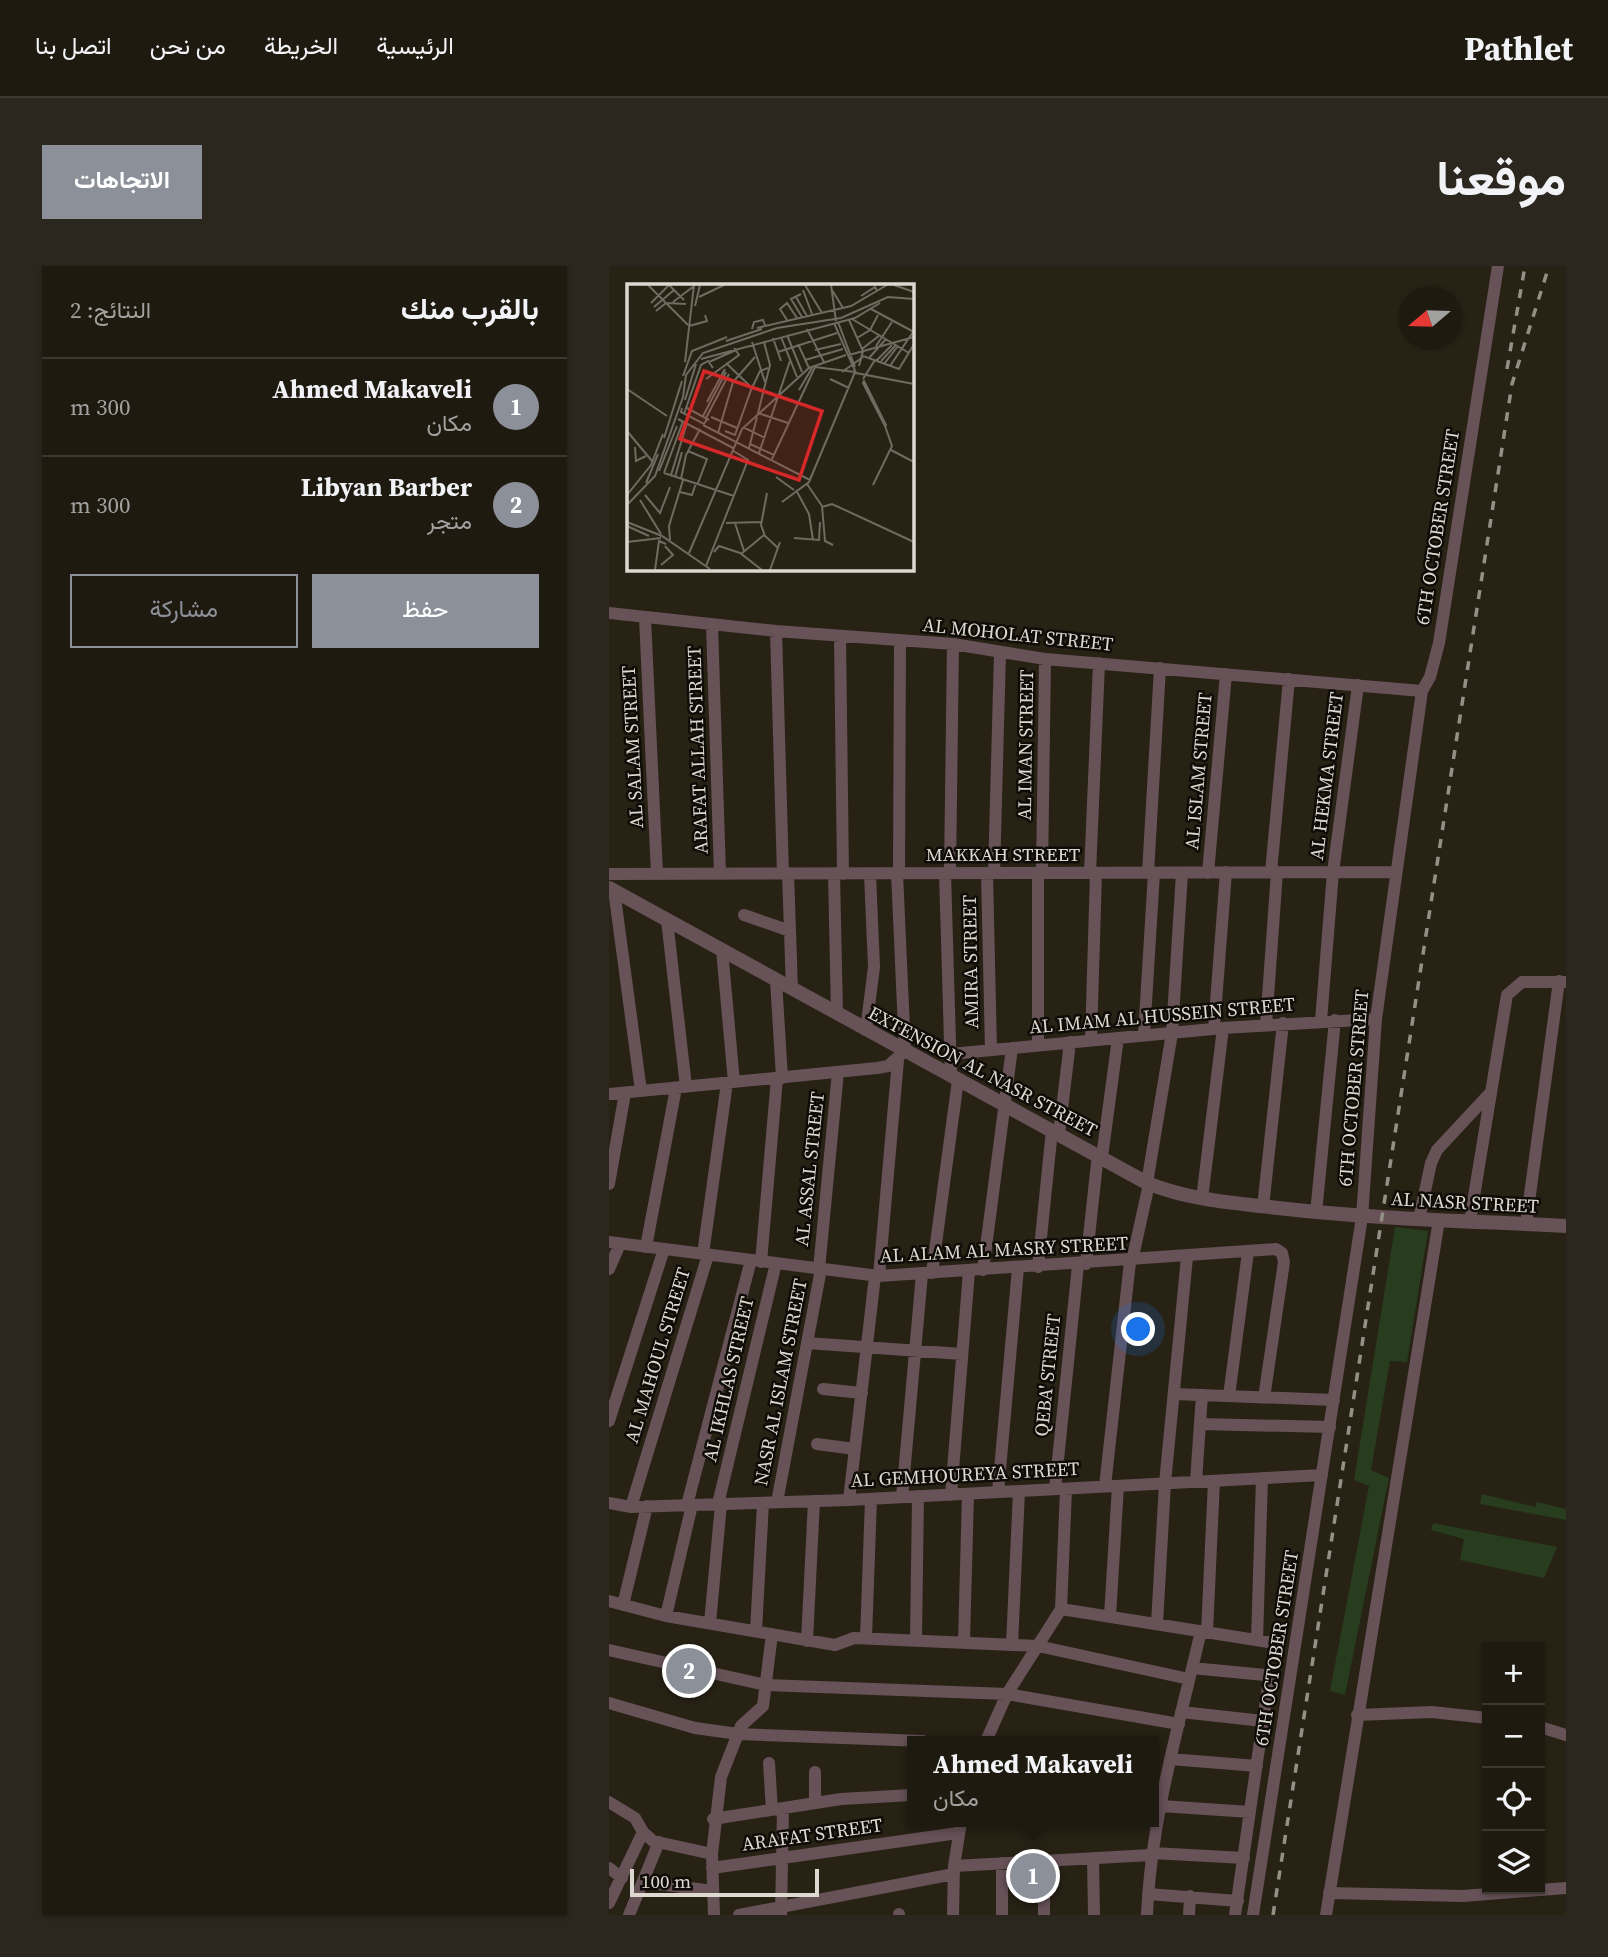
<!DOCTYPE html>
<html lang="ar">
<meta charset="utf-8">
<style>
:root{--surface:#1e1a10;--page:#2b271e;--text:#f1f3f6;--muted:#a1a19f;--line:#3c3830;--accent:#8c9099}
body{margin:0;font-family:"Source Serif 4",Vazirmatn,serif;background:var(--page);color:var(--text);direction:rtl}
.controls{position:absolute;right:21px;bottom:21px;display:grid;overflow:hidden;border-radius:0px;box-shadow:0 2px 5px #0004}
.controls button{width:63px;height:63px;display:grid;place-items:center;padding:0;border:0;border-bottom:2px solid var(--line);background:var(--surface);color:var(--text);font:35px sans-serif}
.compass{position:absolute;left:789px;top:21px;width:63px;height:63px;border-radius:50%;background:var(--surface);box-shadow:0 2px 5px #0004;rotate:251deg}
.scale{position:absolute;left:21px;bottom:18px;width:189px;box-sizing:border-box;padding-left:7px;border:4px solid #ddd9d0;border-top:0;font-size:19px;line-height:24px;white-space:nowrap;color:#ddd9d0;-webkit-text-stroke:5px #0f0c07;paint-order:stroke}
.you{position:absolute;left:530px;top:1064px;width:24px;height:24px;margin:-18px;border:5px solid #fff;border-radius:50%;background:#1a73e8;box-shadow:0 0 0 10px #1a73e833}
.badge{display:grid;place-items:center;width:46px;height:46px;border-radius:50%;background:var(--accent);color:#fff;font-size:23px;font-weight:700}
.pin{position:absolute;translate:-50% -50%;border:4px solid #fff;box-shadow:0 2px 7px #0006}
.popup{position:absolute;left:298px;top:1470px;width:252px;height:91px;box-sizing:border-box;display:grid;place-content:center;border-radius:0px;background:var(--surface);filter:drop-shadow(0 2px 5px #0005);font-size:23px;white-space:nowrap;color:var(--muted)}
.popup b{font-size:26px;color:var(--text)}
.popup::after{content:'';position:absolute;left:50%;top:100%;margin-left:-14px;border:14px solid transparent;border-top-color:var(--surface)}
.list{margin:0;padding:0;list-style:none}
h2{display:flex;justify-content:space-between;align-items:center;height:91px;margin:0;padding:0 28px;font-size:30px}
h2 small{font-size:23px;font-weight:400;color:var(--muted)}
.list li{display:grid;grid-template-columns:46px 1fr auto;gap:21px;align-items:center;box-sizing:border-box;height:98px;padding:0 28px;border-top:2px solid var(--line)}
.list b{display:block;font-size:26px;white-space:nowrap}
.list p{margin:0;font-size:23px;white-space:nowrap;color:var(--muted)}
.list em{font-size:23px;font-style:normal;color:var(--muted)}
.actions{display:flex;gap:14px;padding:21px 28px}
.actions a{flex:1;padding:16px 0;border:2px solid var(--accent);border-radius:0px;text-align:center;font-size:24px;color:var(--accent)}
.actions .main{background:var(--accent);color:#fff}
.icon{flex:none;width:38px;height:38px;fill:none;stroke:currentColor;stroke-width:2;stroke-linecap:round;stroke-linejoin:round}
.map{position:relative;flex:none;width:957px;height:1649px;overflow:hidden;direction:ltr;border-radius:0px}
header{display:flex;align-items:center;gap:42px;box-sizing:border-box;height:98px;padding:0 35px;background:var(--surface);border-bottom:2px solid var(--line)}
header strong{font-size:33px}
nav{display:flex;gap:38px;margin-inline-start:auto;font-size:24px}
.intro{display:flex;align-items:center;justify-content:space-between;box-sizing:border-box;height:168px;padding:0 42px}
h1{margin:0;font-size:49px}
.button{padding:18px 32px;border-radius:0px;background:var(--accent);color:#fff;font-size:24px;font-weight:700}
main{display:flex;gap:42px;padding:0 42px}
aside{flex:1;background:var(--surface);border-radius:0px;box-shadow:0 2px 5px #0004}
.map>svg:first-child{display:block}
.green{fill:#273d1d}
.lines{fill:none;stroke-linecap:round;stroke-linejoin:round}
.minor{stroke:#675258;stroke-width:12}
.tertiary{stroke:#675258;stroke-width:14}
.rail{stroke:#959086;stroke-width:3.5;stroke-dasharray:9 9;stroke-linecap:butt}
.labels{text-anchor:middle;stroke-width:5;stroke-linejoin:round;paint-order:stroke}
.street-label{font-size:19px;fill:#ddd9d0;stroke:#0f0c07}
.inset-road{fill:none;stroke:#706b60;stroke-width:2}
.view{fill:#d62828;fill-opacity:0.15;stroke:#d62828;stroke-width:3.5}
.inset-edge{fill:none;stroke:#ddd9d0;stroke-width:3.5}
</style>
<header>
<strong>Pathlet</strong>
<nav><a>الرئيسية</a><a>الخريطة</a><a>من نحن</a><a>اتصل بنا</a></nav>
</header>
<div class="intro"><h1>موقعنا</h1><a class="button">الاتجاهات</a></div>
<main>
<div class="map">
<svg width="957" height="1649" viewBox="0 0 957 1649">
<rect width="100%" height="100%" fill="#282215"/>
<path class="green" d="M786 961 819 965 798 1096 781 1095 762 1204 780 1212 736 1429 721 1425 760 1220 745 1214Z
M873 1228 926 1241 928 1236 957 1243V1254L871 1238Z
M824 1257 948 1281 935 1312 851 1294 855 1273 822 1264Z"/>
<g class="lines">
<path class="minor" d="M0 347 167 365 344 378 436 393 813 425
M36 352 48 608
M103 359 111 608
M167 365 174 608
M231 371 234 608
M662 606 680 413
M290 607 291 374
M336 607 342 810
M341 607 344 378
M378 607 382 784
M385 607 391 387
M433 607 436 393
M481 607 490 397
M539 607 551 402
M599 607 617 408
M0 608 787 606
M179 608 183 723
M225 608 228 748
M5 624 32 825
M135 649 181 665
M58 654 77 821
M113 684 125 816
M167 714 173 812
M712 755 724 606 749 419
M657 758 668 606
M605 762 617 606
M257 764 265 701 261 608
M535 769 545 607
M482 774 487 607
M429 779V607
M342 788 614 762 767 753
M0 828 268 802 279 800 296 785 288 607
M450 868 461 776
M493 891 509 772
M538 917 563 767 573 607
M0 918 16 827
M593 933 614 762
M654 941 674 757
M707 947 726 754
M810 953 822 897 828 884 882 826
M861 955 898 729 913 716H957
M917 958 950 715
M0 976 270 1010 667 983 673 987 675 996 655 1132
M37 981 67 822
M94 988 118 817
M523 995 540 918
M152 996 168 812
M477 998 489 888
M429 1001 443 864
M0 1003 11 978
M210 1003 229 806
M374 1004 403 782
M323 1007 349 814
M270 1010 289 794
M198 1077 353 1088
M214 1123 253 1127
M565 1128 725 1134
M620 1130 639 986
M0 1155 55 983
M591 1158 721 1161
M208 1178 246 1183
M587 1215 593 1129
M496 1220 521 996
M446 1223 469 999
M389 1226 409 1002
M342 1229 360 1005
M293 1231 313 1008
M240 1234 266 1010
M168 1236 212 1003
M0 1237 22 1241 240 1234 713 1209
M109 1238 167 997
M78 1239 142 994
M22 1241 99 989
M0 1335 57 1350 226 1379 245 1372 429 1380 580 1413
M14 1339 38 1240
M452 1343 665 1377
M452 1343 457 1223
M57 1350 83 1239
M501 1350 509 1220
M101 1357 112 1238
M548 1358 556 1217 578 991
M147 1365 154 1237
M598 1366 605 1215
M257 1372 262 1233
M307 1374 309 1230
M648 1374 653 1212
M198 1375 205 1235
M355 1376 359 1228
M403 1379 410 1225
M0 1384 157 1419 398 1428 570 1458
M583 1402 656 1409 660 1413 626 1649
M0 1437 86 1462 129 1468 314 1475
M572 1446 654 1455
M748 1449 823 1446 878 1452
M931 1461 957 1469
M377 1475 398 1428 452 1343
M561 1493 648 1500
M160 1497 163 1544
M0 1536 26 1552 34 1566 44 1575 103 1588
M206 1537V1506
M552 1540 641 1546
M104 1553 232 1533 303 1529
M543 1587 635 1592
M484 1592 485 1649
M393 1597V1649
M345 1600 542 1589
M0 1602 13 1612
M103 1602 349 1567
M34 1616 104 1625
M720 1627 854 1630 957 1622
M539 1628 629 1635
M0 1637 34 1566
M290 1648V1649
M20 1649 50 1576
M105 1649 103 1588 112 1511 132 1460 154 1440 163 1368
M130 1649 345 1608
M172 1649 174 1542
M344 1649 345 1600 352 1556
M435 1649V1595
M538 1649C542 1553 570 1459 592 1365
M580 1649 581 1630
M644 1649 753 951 767 753 813 425 821 411 830 377 889 0
M717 1649 830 954"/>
<path class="tertiary" d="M0 622 538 917C580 934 624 937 669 942 764 953 861 955 957 960"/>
<path class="rail" d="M898 103 916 0
M664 1649 903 118 940 0"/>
</g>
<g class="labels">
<g class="street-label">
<text transform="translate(828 261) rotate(-81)" y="7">6TH OCTOBER STREET</text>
<text transform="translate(409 368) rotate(6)" y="7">AL MOHOLAT STREET</text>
<text transform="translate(416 479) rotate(-89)" y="7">AL IMAN STREET</text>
<text transform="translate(23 481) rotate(-93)" y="7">AL SALAM STREET</text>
<text transform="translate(88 484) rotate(-92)" y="7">ARAFAT ALLAH STREET</text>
<text transform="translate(589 505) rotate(-85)" y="7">AL ISLAM STREET</text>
<text transform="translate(717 510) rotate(-83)" y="7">AL HEKMA STREET</text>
<text x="394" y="595">MAKKAH STREET</text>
<text transform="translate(361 696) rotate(-91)" y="7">AMIRA STREET</text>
<text transform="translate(553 749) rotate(-5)" y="7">AL IMAM AL HUSSEIN STREET</text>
<text transform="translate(374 805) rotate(28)" y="7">EXTENSION AL NASR STREET</text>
<text transform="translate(744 822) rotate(-85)" y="7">6TH OCTOBER STREET</text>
<text transform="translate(200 903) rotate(-84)" y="7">AL ASSAL STREET</text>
<text transform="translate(856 936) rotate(3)" y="7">AL NASR STREET</text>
<text transform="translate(395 983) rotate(-3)" y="7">AL ALAM AL MASRY STREET</text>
<text transform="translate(48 1089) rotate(-73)" y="7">AL MAHOUL STREET</text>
<text transform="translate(438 1109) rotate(-84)" y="7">QEBA' STREET</text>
<text transform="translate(119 1113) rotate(-77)" y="7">AL IKHLAS STREET</text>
<text transform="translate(171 1116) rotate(-79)" y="7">NASR AL ISLAM STREET</text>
<text transform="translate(356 1208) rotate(-3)" y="7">AL GEMHOUREYA STREET</text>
<text transform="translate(667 1382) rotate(-81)" y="7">6TH OCTOBER STREET</text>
<text transform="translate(203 1568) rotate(-8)" y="7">ARAFAT STREET</text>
</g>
</g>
<g transform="translate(18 18)">
<rect width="287" height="287" fill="#282215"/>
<path class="inset-road" d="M21 1 61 41M42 1 57 16M178 1 195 29M204 1 209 37M267 1 287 8M176 6 185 30M205 6 216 24M174 10 164 15 175 33M234 12 248 3 250 7M72 13 97 1M169 13 180 32M46 18 67 2M24 19 42 1M68 22 73 1M27 23 47 6M244 25 287 48M29 27 39 19 59 20M225 35 282 69M160 36 153 25 160 19 170 34M222 36 236 67 232 82M211 38 228 83M207 39 229 89 287 100M62 42 80 37 78 31M130 44 224 22 260 1M125 45 127 38 136 36 138 41M180 45 197 78M160 51 175 88M154 53 170 93M146 54 154 77M230 54 243 46 251 31M99 57 135 45M125 58 138 98M137 58 143 81 131 129 161 139M171 60 182 84M249 62 265 38M235 65 253 51M188 66 214 60M151 68 210 49M222 71 287 53M236 72 272 85 287 60M242 74 259 55M74 75 228 34 253 19M178 76 216 65M249 77 265 61M254 77 269 61M58 78 67 1M82 78 109 66M99 79 125 104M257 80 271 62M263 82 286 48M188 83 228 88M215 88 236 73M56 92 65 67 100 53M79 95 112 71 107 64M203 95 222 104M236 95 248 76M237 97 259 141 258 142 236 99ZM0 105 40 132M172 106 185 84M58 116 69 80M80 118 98 85M55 124 54 128 77 140 80 135M60 124 82 136M57 130 74 81 81 77 86 84M76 132 99 88M84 133 110 144M79 134 102 90M51 135 106 164M76 141 183 196M116 143 138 154M0 147 25 177M98 147 108 151 124 106 133 87 141 84M91 149 106 98 128 73M37 154 55 97M123 160 147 171M8 163 9 177 19 172M122 164 130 133M264 166 287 178M61 167 80 175 71 199M132 169 163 77M145 175 188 83M32 187 50 142M37 189 107 212M37 189 56 137M44 191 60 139M48 193 55 168M149 193 167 206M54 195 59 171 73 145M19 199 31 170M180 200 195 222 198 257 206 261M246 201 265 162 258 142M169 206 182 230 186 256M53 208 65 211 69 199M140 209 134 241 138 252 151 264M0 211 24 181 36 150M18 211 33 229 43 203M13 216 34 250M155 218 182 198 228 88M0 221 28 192 56 113 59 91 76 69 150 44 214 34 261 13 287 15M195 223 205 220 287 258M0 238 35 252 83 285M99 239 134 238M108 239 117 267M0 242 22 252M167 254 192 256 193 238M43 256 42 242 56 196M0 258 34 254M87 268 92 262 113 269 135 286M62 269 115 145 182 84 219 71M114 270 137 251M34 281 46 271 38 262M79 282 121 176 105 166M28 286 32 257 39 260M143 286 153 258"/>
<path class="view" d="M77 87 195 127 172 196 53 155Z"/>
<rect width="287" height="287" class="inset-edge"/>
</g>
</svg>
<div class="controls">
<button>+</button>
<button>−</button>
<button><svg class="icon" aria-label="locate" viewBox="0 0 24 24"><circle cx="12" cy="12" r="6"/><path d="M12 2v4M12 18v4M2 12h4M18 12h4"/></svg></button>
<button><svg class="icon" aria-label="layers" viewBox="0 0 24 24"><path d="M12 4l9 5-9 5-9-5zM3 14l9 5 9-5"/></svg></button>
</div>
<svg class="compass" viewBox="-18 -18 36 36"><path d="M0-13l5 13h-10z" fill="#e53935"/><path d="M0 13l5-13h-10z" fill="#a1a19f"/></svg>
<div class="scale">100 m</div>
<div class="you"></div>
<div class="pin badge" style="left:424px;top:1610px">1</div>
<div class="popup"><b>Ahmed Makaveli</b>مكان</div>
<div class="pin badge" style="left:80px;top:1405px">2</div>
</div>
<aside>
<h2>بالقرب منك<small>النتائج: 2</small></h2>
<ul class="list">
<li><span class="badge">1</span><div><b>Ahmed Makaveli</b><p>مكان</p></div><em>300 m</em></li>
<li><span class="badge">2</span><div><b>Libyan Barber</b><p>متجر</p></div><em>300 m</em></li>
</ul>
<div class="actions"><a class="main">حفظ</a><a>مشاركة</a></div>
</aside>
</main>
